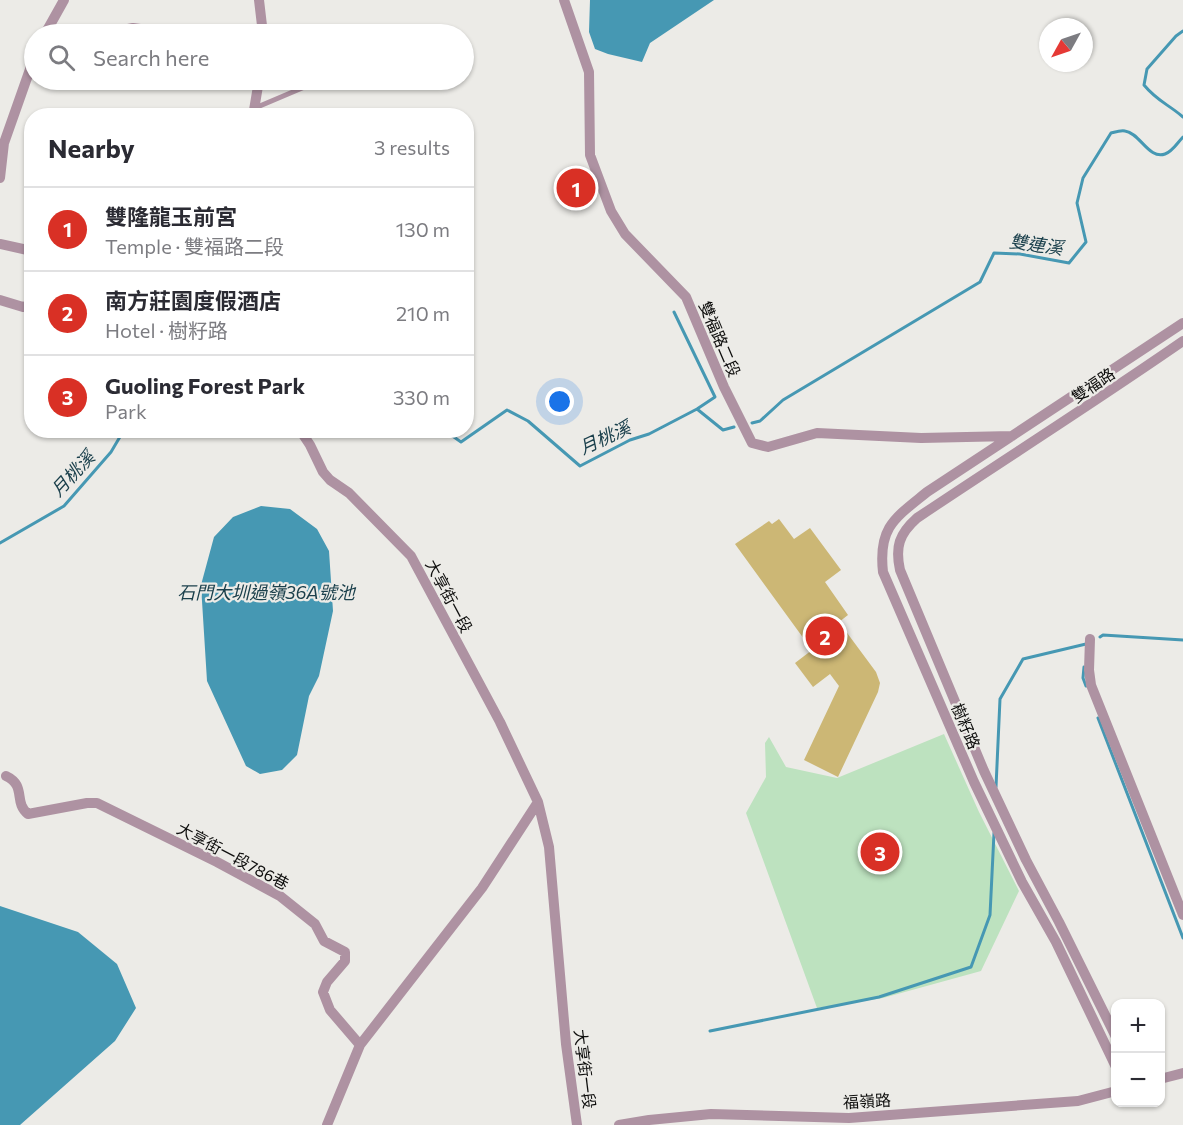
<!DOCTYPE html>
<meta charset="utf-8">
<style>
:root{--surface:#fff;--page:#f7f7f7;--text:#2b2b33;--muted:#7c7c81;--line:#e1e1e2;--accent:#d93025}
body{margin:0;font-family:Commissioner,"Noto Sans TC",sans-serif;background:var(--page);color:var(--text)}
.controls{position:absolute;right:18px;bottom:18px;display:grid;overflow:hidden;border-radius:12px;box-shadow:0 2px 4px #0004}
.controls button{width:54px;height:54px;display:grid;place-items:center;padding:0;border:0;border-bottom:2px solid var(--line);background:var(--surface);color:var(--text);font:30px sans-serif}
.compass{position:absolute;left:1039px;top:18px;width:54px;height:54px;border-radius:50%;background:var(--surface);box-shadow:0 2px 4px #0004;rotate:230deg}
.you{position:absolute;left:560px;top:402px;width:21px;height:21px;margin:-15px;border:4px solid #fff;border-radius:50%;background:#1a73e8;box-shadow:0 0 0 9px #1a73e833}
.badge{display:grid;place-items:center;width:39px;height:39px;border-radius:50%;background:var(--accent);color:#fff;font-size:20px;font-weight:700}
.pin{position:absolute;translate:-50% -50%;border:3px solid #fff;box-shadow:0 2px 6px #0006}
.list{margin:0;padding:0;list-style:none}
h2{display:flex;justify-content:space-between;align-items:center;height:78px;margin:0;padding:0 24px;font-size:26px}
h2 small{font-size:20px;font-weight:400;color:var(--muted)}
.list li{display:grid;grid-template-columns:39px 1fr auto;gap:18px;align-items:center;box-sizing:border-box;height:84px;padding:0 24px;border-top:2px solid var(--line)}
.list b{display:block;font-size:22px;white-space:nowrap}
.list p{margin:0;font-size:20px;white-space:nowrap;color:var(--muted)}
.list em{font-size:20px;font-style:normal;color:var(--muted)}
.icon{flex:none;width:33px;height:33px;fill:none;stroke:currentColor;stroke-width:2;stroke-linecap:round;stroke-linejoin:round}
.map{position:relative;flex:none;width:1183px;height:1125px;overflow:hidden}
.search{position:absolute;background:var(--surface);box-shadow:0 2px 4px #0004;left:24px;top:24px;width:450px;height:66px;display:flex;align-items:center;gap:15px;box-sizing:border-box;padding:0 21px;border-radius:33px;color:var(--muted);font-size:22px}
.panel{position:absolute;background:var(--surface);box-shadow:0 2px 4px #0004;left:24px;top:108px;width:450px;height:330px;border-radius:24px}
.map>svg:first-child{display:block}
.green{fill:#bde2bf}
.water{fill:#4698b3}
.lines{fill:none;stroke-linecap:round;stroke-linejoin:round}
.stream{stroke:#4698b3;stroke-width:3}
.building{fill:#ccb775}
.service{stroke:#ae92a2;stroke-width:5}
.minor{stroke:#ae92a2;stroke-width:10}
.labels{text-anchor:middle;stroke-width:4.5;stroke-linejoin:round;paint-order:stroke}
.street-label{font-size:16px;fill:#0d0d0c;stroke:#ecebe7}
.water-label{font-size:18px;font-style:italic;fill:#1b404c;stroke:#ecebe7}
</style>
<div class="map">
<svg width="1183" height="1125" viewBox="0 0 1183 1125">
<rect width="100%" height="100%" fill="#ecebe7"/>
<path class="green" d="M944 734 979 812 1019 891 981 971 883 998 817 1008 746 813 766 777 765 743 769 737 786 767 837 778Z"/>
<path class="water" d="M590 0H714L650 43 642 62 608 54 595 49 589 32Z
M261 506 290 509 317 529 329 551 333 611 319 676 309 696 297 755 282 770 260 774 246 766 207 681 201 585 214 537 233 517Z
M0 906 78 932 117 964 136 1008 115 1041 20 1125H0Z"/>
<g class="lines">
<path class="stream" d="M1183 31 1176 36 1147 69 1144 85C1157 101 1168 104 1183 117
M697 409 723 430 734 427
M752 423 760 421 783 400 980 282 994 253 1020 254 1069 263 1086 242 1077 203 1083 178 1111 133C1115 132 1121 130 1125 131 1140 133 1149 160 1165 154 1173 151 1177 143 1183 137
M444 430 461 442 507 410 528 421 580 466 630 440 649 434 697 409 715 397 674 312
M0 543 64 506 111 452 124 430
M1100 637 1103 635 1183 640
M1084 667 1083 678 1086 686
M1098 718 1183 938
M996 787 1000 699 1023 659 1086 644
M710 1031 879 997 971 967 990 915 994 833"/>
</g>
<path class="building" d="M577 177 586 183 575 199 565 193Z
M779 519 794 539 810 528 841 570 825 582 848 615 839 622 876 672 880 683 878 692 838 777 804 760 839 686 830 674 813 687 795 663 812 650 735 544 769 521 772 524Z"/>
<g class="lines">
<path class="service" d="M401 34 407 29
M255 108 321 80"/>
<path class="minor" d="M259 0 263 34
M564 0 589 72 590 155 611 211 625 234 686 297 724 387 752 443 768 447 817 433 921 438 1012 436
M45 34 64 0
M103 34 133 28 176 34
M253 116 259 80
M0 178 4 143 34 58
M0 244 32 251
M0 300 23 307 32 305
M300 430 310 445 323 472 330 480 349 493 411 556 500 722 538 802 549 847 566 1044 577 1125
M1090 639 1089 670 1091 685 1183 915
M6 776C27 786 13 802 28 814L87 803H97L217 862 280 896 315 924 324 941 345 952V961L327 982 323 992 330 1010 360 1045
M1116 1037 1059 922 1026 860 984 771 900 570C895 547 899 534 917 518 1005 459 1095 402 1183 341
M1116 1067 1056 942 1022 882 974 782 883 572C878 527 895 518 927 492L1183 323
M1160 1079 1183 1073
M327 1125 360 1045 482 888 538 802
M619 1125 649 1120 711 1114 849 1118 1078 1101 1116 1091"/>
</g>
<g class="labels">
<g class="street-label">
<text transform="translate(720 339) rotate(67)" y="6">雙福路二段</text>
<text transform="translate(1093 385) rotate(-34)" y="6">雙福路</text>
<text transform="translate(449 596) rotate(62)" y="6">大享街一段</text>
<text transform="translate(966 726) rotate(67)" y="6">樹籽路</text>
<text transform="translate(233 856) rotate(28)" y="6">大享街一段786巷</text>
<text transform="translate(585 1069) rotate(83)" y="6">大享街一段</text>
<text transform="translate(867 1101) rotate(-3)" y="6">福嶺路</text>
</g>
<g class="water-label">
<text transform="translate(1036 245) rotate(8)" y="6">雙連溪</text>
<text transform="translate(605 438) rotate(-25)" y="6">月桃溪</text>
<text transform="translate(73 474) rotate(-47)" y="6">月桃溪</text>
<text x="266" y="599">石門大圳過嶺36A號池</text>
</g>
</g>
</svg>
<div class="controls">
<button>+</button>
<button>−</button>
</div>
<svg class="compass" viewBox="-18 -18 36 36"><path d="M0-13l5 13h-10z" fill="#e53935"/><path d="M0 13l5-13h-10z" fill="#7c7c81"/></svg>
<div class="you"></div>
<div class="pin badge" style="left:576px;top:188px">1</div>
<div class="pin badge" style="left:825px;top:636px">2</div>
<div class="pin badge" style="left:880px;top:852px">3</div>
<div class="search"><svg class="icon" aria-label="search" viewBox="0 0 24 24"><circle cx="10" cy="10" r="6"/><path d="M15 15l6 6"/></svg>Search here</div>
<section class="panel">
<h2>Nearby<small>3 results</small></h2>
<ul class="list">
<li><span class="badge">1</span><div><b>雙隆龍玉前宮</b><p>Temple · 雙福路二段</p></div><em>130 m</em></li>
<li><span class="badge">2</span><div><b>南方莊園度假酒店</b><p>Hotel · 樹籽路</p></div><em>210 m</em></li>
<li><span class="badge">3</span><div><b>Guoling Forest Park</b><p>Park</p></div><em>330 m</em></li>
</ul>
</section>
</div>
